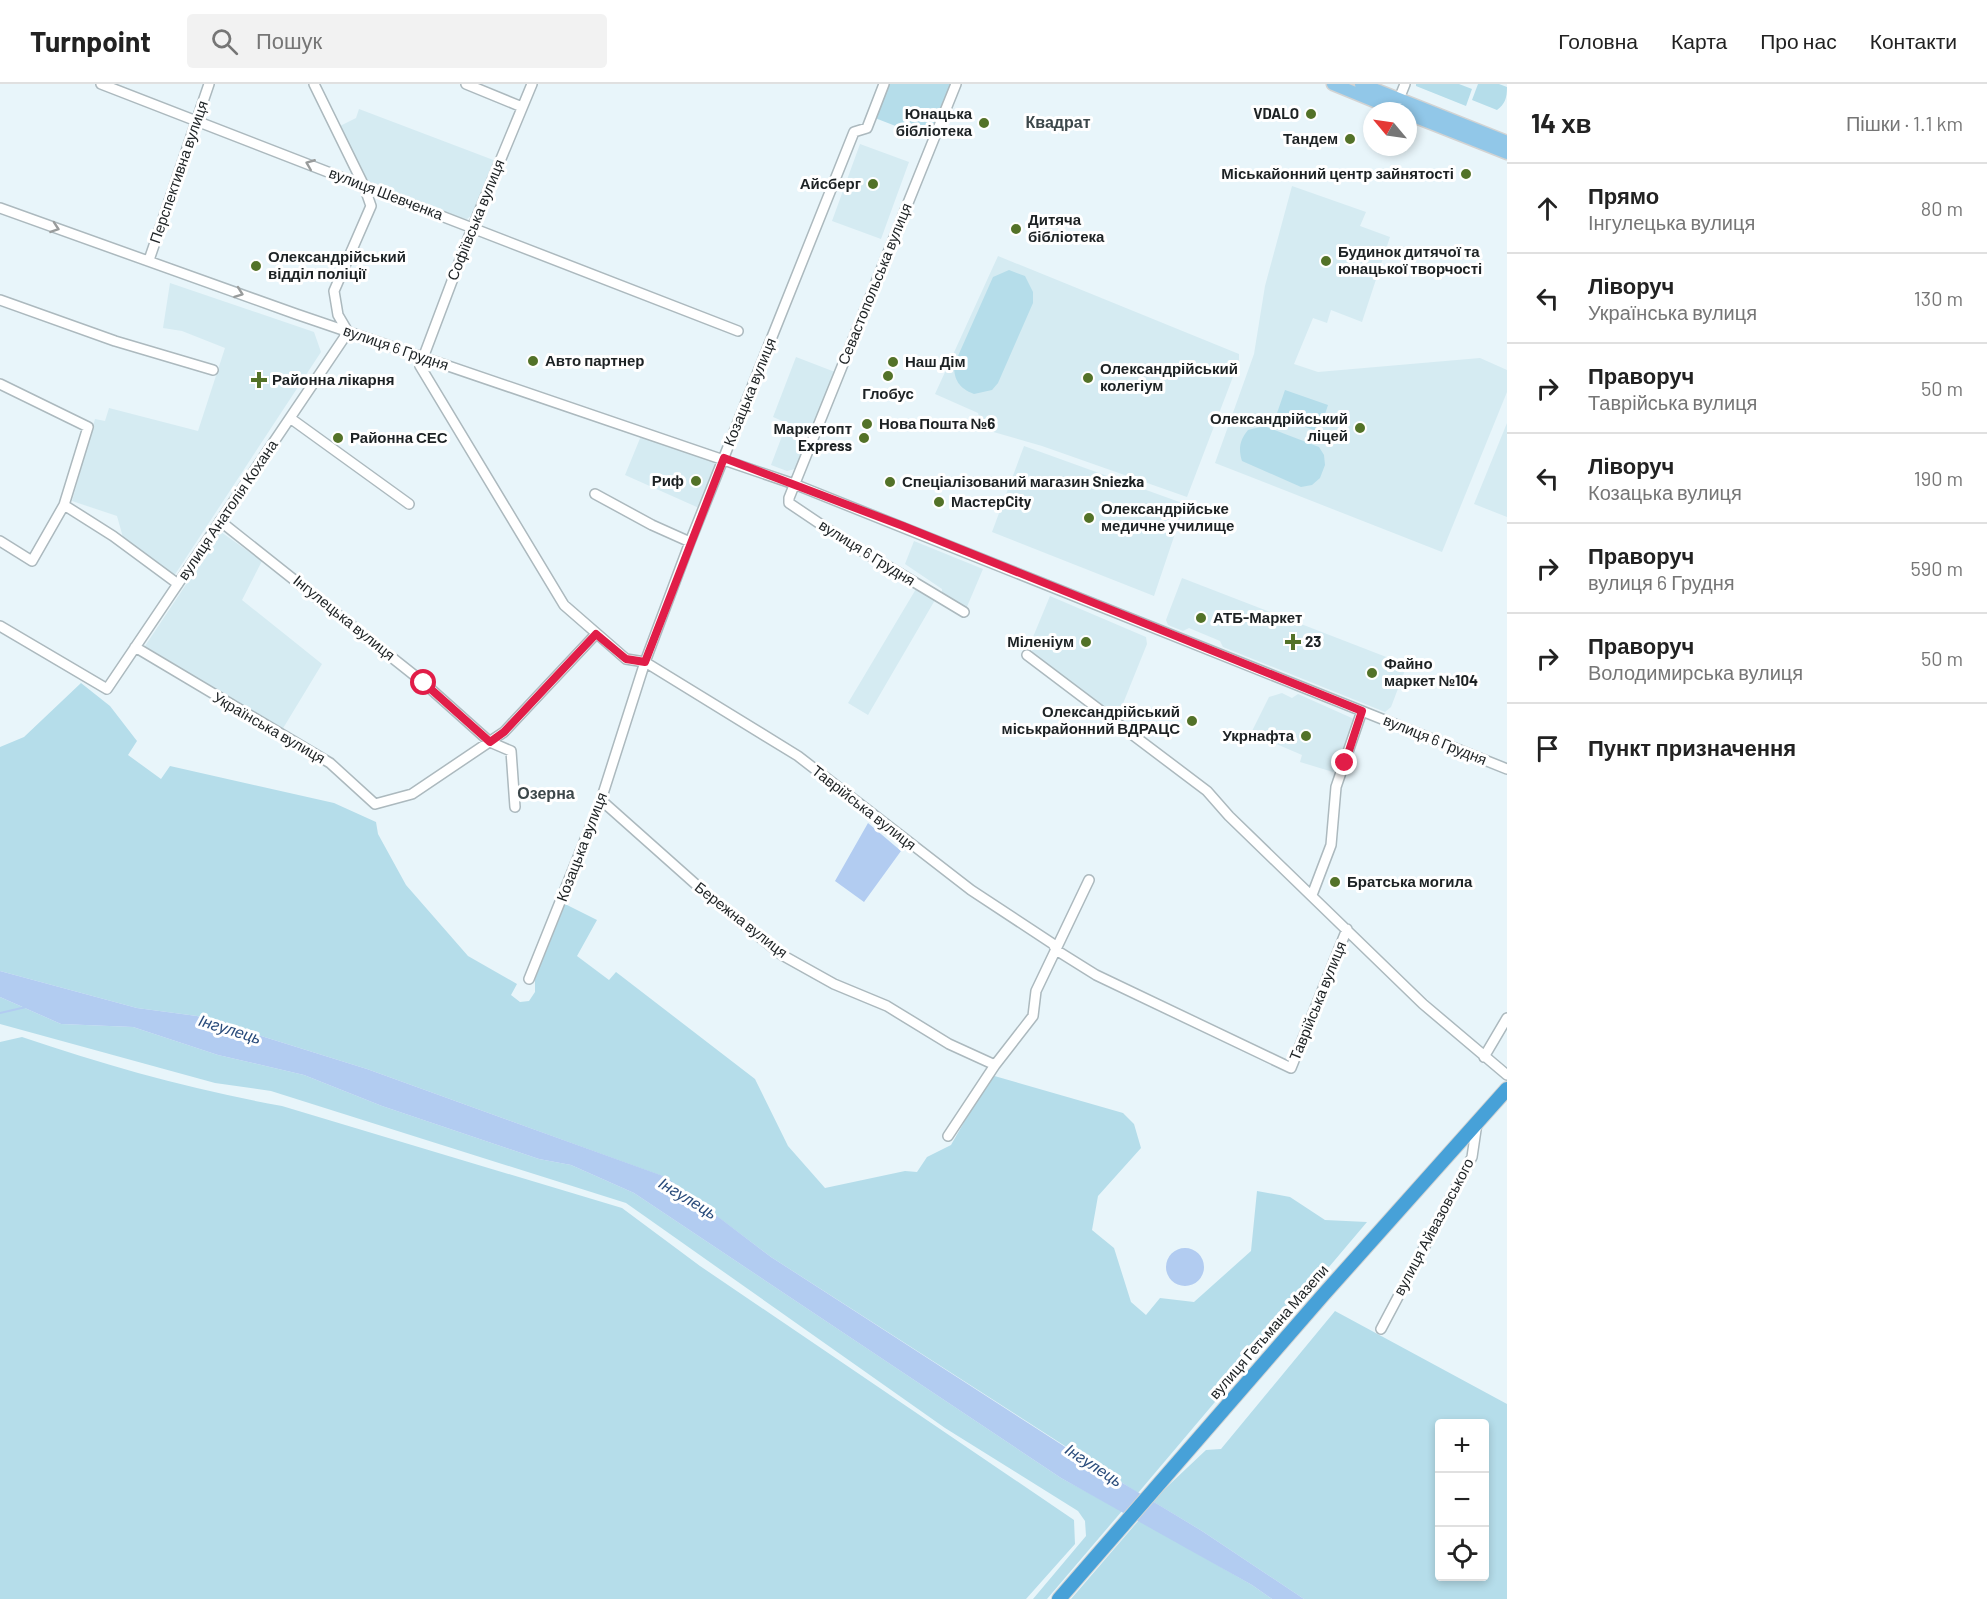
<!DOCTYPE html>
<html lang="uk">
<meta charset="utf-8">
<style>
:root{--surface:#fff;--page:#f2f2f2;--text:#222;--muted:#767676;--line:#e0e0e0}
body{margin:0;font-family:Barlow,sans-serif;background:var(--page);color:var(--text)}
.controls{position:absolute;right:18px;bottom:18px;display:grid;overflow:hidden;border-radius:6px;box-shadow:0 3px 9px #0003}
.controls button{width:54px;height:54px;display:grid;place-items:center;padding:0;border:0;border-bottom:2px solid var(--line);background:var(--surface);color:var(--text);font:30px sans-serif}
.compass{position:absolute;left:1363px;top:18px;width:54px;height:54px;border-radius:50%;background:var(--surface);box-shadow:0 3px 9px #0003;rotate:299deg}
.stop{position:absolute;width:18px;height:18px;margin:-14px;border:4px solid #e11d48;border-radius:50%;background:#fff}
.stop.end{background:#e11d48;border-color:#fff;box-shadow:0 2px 6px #0008}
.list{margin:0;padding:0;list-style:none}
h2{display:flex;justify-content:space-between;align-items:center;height:78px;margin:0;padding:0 24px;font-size:26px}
h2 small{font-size:20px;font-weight:400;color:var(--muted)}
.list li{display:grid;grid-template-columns:39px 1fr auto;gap:18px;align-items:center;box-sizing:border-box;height:90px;padding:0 24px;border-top:2px solid var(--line)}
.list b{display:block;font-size:22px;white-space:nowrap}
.list p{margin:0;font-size:20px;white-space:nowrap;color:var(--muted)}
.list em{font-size:20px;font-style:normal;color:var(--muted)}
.icon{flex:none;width:33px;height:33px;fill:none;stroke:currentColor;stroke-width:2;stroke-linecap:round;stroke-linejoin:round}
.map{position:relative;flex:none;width:1507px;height:1515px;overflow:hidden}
header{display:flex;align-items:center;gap:36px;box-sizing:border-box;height:84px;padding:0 30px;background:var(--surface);border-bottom:2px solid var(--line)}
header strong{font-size:28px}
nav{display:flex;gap:33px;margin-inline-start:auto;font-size:21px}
.search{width:420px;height:54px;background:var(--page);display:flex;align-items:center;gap:15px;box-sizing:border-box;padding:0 21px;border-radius:6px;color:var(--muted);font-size:22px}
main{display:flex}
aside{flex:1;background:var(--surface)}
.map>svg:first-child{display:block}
.built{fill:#d5ebf2}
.green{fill:#b5ddea;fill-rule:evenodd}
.water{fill:#b2ccf1}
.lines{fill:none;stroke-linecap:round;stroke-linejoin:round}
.stream{stroke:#b2ccf1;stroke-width:2}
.minor-casing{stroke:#acb9be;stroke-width:12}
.major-casing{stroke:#d2d3d3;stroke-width:15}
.highway-casing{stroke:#d2d3d3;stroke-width:16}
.minor{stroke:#fff;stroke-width:9}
.major{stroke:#91c7e8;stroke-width:12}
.highway{stroke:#47a1d8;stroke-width:14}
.oneway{stroke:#999c9c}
.route{stroke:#e11d48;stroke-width:8}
.poi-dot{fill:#537228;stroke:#fff;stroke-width:2}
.labels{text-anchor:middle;stroke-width:6;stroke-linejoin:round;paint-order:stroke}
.poi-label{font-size:15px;font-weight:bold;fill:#1d2224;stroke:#fff;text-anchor:start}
.street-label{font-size:15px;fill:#1d2224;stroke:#fff}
.neighbourhood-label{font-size:16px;font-weight:bold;fill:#3c474a;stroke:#fff}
.water-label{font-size:16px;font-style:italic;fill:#294b7b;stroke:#fff}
</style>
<header>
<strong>Turnpoint</strong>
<div class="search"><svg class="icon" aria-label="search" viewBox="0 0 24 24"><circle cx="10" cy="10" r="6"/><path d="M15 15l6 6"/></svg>Пошук</div>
<nav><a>Головна</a><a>Карта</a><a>Про нас</a><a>Контакти</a></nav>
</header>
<main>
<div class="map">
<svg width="1507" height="1515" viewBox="0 0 1507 1515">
<rect width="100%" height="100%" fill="#e8f5fa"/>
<path class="built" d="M359 25 496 77 474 129 467 135 459 134 376 103 367 97 340 42 356 34Z
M860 60 909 78 881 155 832 137Z
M1292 102 1366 128 1360 142 1390 153 1362 238 1331 226 1327 239 1313 234 1294 280 1318 288 1480 274 1507 286V308L1442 468 1215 379 1254 270 1265 202Z
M998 172 1239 270V277L1187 413 1042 362 983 345 978 329 935 310Z
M170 199 314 248 321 268 174 492 124 457 117 432 72 417 95 335 105 337 109 324 198 347 225 264 182 247 163 244Z
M796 273 835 288 798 381 795 385 787 387 771 381 787 339 773 333Z
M1507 339V433L1474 420Z
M641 352 711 375 715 380 699 424 625 391Z
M1024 362 1185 420 1154 512 992 448Z
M221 448 262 477 242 516 322 580 282 646 145 562Z
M914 457 983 485 966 525 942 511V505L905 480Z
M1182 494 1407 581 1391 623 1385 628 1223 563 1220 557 1189 544 1183 547 1168 541 1166 536Z
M916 505 935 516 868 631 848 619Z
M1050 512 1146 553 1147 560 1120 627 1115 630 1108 627 1032 569 1033 553Z
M1282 609 1292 614 1298 610 1354 635 1337 686 1333 688 1300 678 1302 671 1251 649 1269 613Z"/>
<path class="green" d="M889 0H952L929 55 875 34Z
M1416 0H1459L1472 5 1466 22 1416 2Z
M1478 0H1499L1507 3C1507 14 1505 20 1497 26L1472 16Z
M1009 186 1025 192 1033 208V219L998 299 992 306 974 310C959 304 954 296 954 281L993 193Z
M1285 306 1328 321 1319 348 1276 332Z
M1264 342 1319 363 1324 371 1325 381 1320 394 1312 401 1301 403 1242 377C1238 364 1240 356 1248 346Z
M81 599 110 622 137 657 128 671 161 695 170 682 334 719 376 738 378 750 406 801 468 872 517 900 511 911 520 918 529 917 535 908V895L565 820 597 836 577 872 609 896 616 888 755 995 788 1062 825 1104 905 1087 917 1088 927 1073 951 1061 991 991 1123 1029 1134 1040 1141 1064 1098 1112 1092 1146 1114 1164 1131 1218 1146 1231 1160 1214 1194 1218 1251 1167 1257 1107 1290 1113 1325 1136 1367 1138 1138 1409 771 1173 665 1093 367 985 197 932 137 924 0 887V663L24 653Z
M0 913 61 940 133 943 218 971 304 991 382 1022 539 1075 571 1081 634 1109 1061 1394 1122 1427 1047 1515H1033L1086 1452 1085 1437 1078 1427 945 1344 626 1119 271 1007 215 999 0 940Z
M22 953C107 982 194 1006 282 1022L622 1124 700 1182 1074 1436 1075 1460 1026 1515H0V958Z
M1335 1227 1507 1320V1515H1304L1202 1447 1152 1417 1206 1366 1221 1365ZM1440 1340H1484V1492H1440Z
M1139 1436 1252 1501 1272 1515H1071Z"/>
<path class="water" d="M868 739 901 767 864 818 835 797Z
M0 887 137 924 197 932 367 985 666 1093 771 1173 1101 1386 1202 1447 1304 1515H1272L1252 1501 1061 1394 634 1109 571 1081 539 1075 382 1022 304 991 218 971 133 943 61 940 0 913Z
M1166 1183a19 19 0 1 1 38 0a19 19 0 1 1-38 0Z"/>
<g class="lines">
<path class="stream" d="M0 929 26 923"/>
<defs>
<path id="minor" d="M101 0 738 247
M314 0 364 102 371 122 334 207 338 231 348 248
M466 0 522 23
M532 0 469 152 420 282 564 521 626 575 645 578 798 672 971 806 1053 860 1056 866 1096 891 1291 984 1347 845
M956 0 789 414V419L844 456 964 528
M1399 15 1405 0
M0 124 296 230 794 400 1507 685
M149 176 209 0
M0 216 115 257 213 286
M0 300 88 343 64 421 113 452 178 500
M290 334 409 420
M595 410 652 441 690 458
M220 437 424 599 490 658 511 667 515 723
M0 457 32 477 64 421
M0 542 107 605 348 248
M135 563 330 679 375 720 412 710 504 648 596 550
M1027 571 1207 707 1229 732 1423 920 1507 991
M601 716 710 813 782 871 834 900 887 922 949 960 995 981
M1312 811 1331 761 1336 703 1362 627
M529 895 601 716 645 578 690 458 854 48 867 44 884 0
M1484 973 1507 934
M948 1052 995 981 1033 932 1036 907 1089 796
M1381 1245 1472 1073 1477 1039"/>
<path id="major" d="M1333 0 1399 27
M1361 0 1507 58
M1408 30 1507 69"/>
<path id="highway" d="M1059 1515 1324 1210 1507 1005"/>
</defs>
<use href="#minor" class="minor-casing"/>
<use href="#major" class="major-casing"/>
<use href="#highway" class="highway-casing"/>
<use href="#minor" class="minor"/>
<use href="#major" class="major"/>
<use href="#highway" class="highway"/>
</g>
<defs><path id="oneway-chevron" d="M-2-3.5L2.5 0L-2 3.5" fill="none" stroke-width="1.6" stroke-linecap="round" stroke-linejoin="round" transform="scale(1.5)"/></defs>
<g class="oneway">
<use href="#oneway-chevron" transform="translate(310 80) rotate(-158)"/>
<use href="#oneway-chevron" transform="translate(55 144) rotate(19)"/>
<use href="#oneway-chevron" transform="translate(239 209) rotate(20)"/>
</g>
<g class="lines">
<path class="route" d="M424 599 490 658 504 648 596 550 626 575 645 578 724 374 903 442 1362 627 1345 679"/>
</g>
<g class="poi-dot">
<circle cx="1311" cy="30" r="6"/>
<circle cx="984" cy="39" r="6"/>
<circle cx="1350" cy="55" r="6"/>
<circle cx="1466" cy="90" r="6"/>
<circle cx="873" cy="100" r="6"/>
<circle cx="1016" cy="145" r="6"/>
<circle cx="1326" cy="177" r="6"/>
<circle cx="256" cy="182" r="6"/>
<circle cx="533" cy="277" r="6"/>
<circle cx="893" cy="278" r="6"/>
<circle cx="888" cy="292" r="6"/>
<circle cx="1088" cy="294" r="6"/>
<path d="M256 287h6v6h6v6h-6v6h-6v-6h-6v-6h6z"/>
<circle cx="867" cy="340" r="6"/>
<circle cx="1360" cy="344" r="6"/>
<circle cx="338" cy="354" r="6"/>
<circle cx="864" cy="354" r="6"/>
<circle cx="696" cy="397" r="6"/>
<circle cx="890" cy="398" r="6"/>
<circle cx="939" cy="418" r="6"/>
<circle cx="1089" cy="434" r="6"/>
<circle cx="1201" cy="534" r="6"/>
<circle cx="1086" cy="558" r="6"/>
<path d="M1290 549h6v6h6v6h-6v6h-6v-6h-6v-6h6z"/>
<circle cx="1372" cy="589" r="6"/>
<circle cx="1192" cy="637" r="6"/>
<circle cx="1306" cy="652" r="6"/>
<circle cx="1335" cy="798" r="6"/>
</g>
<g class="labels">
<g class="poi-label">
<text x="972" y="35" text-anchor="end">Юнацька<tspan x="972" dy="17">бібліотека</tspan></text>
<text x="1299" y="35" text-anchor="end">VDALO</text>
<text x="1338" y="60" text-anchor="end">Тандем</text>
<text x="1454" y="95" text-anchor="end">Міськайонний центр зайнятості</text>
<text x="861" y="105" text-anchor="end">Айсберг</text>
<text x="1028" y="141">Дитяча<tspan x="1028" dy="17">бібліотека</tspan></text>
<text x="1338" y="173">Будинок дитячої та<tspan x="1338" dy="17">юнацької творчості</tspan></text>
<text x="268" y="178">Олександрійський<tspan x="268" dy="17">відділ поліції</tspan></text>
<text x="545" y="282">Авто партнер</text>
<text x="905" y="283">Наш Дім</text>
<text x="1100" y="290">Олександрійський<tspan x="1100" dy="17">колегіум</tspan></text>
<text x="272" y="301">Районна лікарня</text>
<text x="888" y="315" text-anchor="middle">Глобус</text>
<text x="1348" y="340" text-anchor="end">Олександрійський<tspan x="1348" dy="17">ліцей</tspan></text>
<text x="879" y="345">Нова Пошта №6</text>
<text x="852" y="350" text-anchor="end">Маркетопт<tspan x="852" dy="17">Express</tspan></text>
<text x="350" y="359">Районна СЕС</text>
<text x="684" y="402" text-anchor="end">Риф</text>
<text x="902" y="403">Спеціалізований магазин Sniezka</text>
<text x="951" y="423">МастерCity</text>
<text x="1101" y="430">Олександрійське<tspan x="1101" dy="17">медичне училище</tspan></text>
<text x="1213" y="539">АТБ-Маркет</text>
<text x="1074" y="563" text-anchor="end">Міленіум</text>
<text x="1305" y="563">23</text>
<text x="1384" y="585">Файно<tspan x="1384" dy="17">маркет №104</tspan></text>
<text x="1180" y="633" text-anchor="end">Олександрійський<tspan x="1180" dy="17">міськрайонний ВДРАЦС</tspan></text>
<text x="1294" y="657" text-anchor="end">Укрнафта</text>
<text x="1347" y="803">Братська могила</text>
</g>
<g class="street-label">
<text transform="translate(179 88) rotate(-71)" y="5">Перспективна вулиця</text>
<text transform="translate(386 110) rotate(21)" y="5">вулиця Шевченка</text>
<text transform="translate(476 136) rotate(-68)" y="5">Софіївська вулиця</text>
<text transform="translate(875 200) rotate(-68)" y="5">Севастопольська вулиця</text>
<text transform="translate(396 264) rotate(19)" y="5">вулиця 6 Грудня</text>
<text transform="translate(750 308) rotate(-68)" y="5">Козацька вулиця</text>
<text transform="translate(228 426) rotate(-56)" y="5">вулиця Анатолія Кохана</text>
<text transform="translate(867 469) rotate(32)" y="5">вулиця 6 Грудня</text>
<text transform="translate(344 534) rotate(39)" y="5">Інгулецька вулиця</text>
<text transform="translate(269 644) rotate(30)" y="5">Українська вулиця</text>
<text transform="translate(1435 656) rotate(22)" y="5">вулиця 6 Грудня</text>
<text transform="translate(864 724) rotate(38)" y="5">Таврійська вулиця</text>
<text transform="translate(582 763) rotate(-69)" y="5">Козацька вулиця</text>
<text transform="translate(741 836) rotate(38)" y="5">Бережна вулиця</text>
<text transform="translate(1318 917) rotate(-68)" y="5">Таврійська вулиця</text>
<text transform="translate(1434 1143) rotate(-62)" y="5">вулиця Айвазовського</text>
<text transform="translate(1269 1248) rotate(-49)" y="5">вулиця Гетьмана Мазепи</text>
</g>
<g class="neighbourhood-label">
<text x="1058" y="44">Квадрат</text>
<text x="546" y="715">Озерна</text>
</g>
<g class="water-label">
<text transform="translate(230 945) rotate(17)" y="6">Інгулець</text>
<text transform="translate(688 1114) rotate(31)" y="6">Інгулець</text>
<text transform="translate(1094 1381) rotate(33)" y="6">Інгулець</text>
</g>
</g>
</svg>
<div class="controls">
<button>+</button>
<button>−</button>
<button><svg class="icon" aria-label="locate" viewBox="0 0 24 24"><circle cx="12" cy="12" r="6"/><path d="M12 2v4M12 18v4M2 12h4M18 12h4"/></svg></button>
</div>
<svg class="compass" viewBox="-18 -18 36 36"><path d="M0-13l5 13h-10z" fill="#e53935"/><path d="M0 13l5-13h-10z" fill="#767676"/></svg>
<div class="stop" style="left:424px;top:599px"></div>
<div class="stop end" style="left:1345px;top:679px"></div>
</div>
<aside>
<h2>14 хв<small>Пішки · 1.1 km</small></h2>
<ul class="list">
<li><svg class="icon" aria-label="ahead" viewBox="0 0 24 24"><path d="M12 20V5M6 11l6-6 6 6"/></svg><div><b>Прямо</b><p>Інгулецька вулиця</p></div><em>80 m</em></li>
<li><svg class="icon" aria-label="left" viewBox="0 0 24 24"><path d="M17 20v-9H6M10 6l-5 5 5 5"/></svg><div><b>Ліворуч</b><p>Українська вулиця</p></div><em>130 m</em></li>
<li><svg class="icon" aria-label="right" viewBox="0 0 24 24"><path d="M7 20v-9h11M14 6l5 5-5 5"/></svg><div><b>Праворуч</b><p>Таврійська вулиця</p></div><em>50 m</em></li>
<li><svg class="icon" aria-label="left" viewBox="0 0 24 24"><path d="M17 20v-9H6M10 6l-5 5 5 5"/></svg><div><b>Ліворуч</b><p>Козацька вулиця</p></div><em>190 m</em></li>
<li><svg class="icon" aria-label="right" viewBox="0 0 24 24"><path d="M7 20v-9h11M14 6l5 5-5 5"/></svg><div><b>Праворуч</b><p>вулиця 6 Грудня</p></div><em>590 m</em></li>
<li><svg class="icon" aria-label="right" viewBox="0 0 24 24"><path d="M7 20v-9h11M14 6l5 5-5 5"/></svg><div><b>Праворуч</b><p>Володимирська вулиця</p></div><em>50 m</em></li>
<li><svg class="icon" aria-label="arrive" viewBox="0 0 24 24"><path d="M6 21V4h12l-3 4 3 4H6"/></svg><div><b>Пункт призначення</b></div></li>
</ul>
</aside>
</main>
